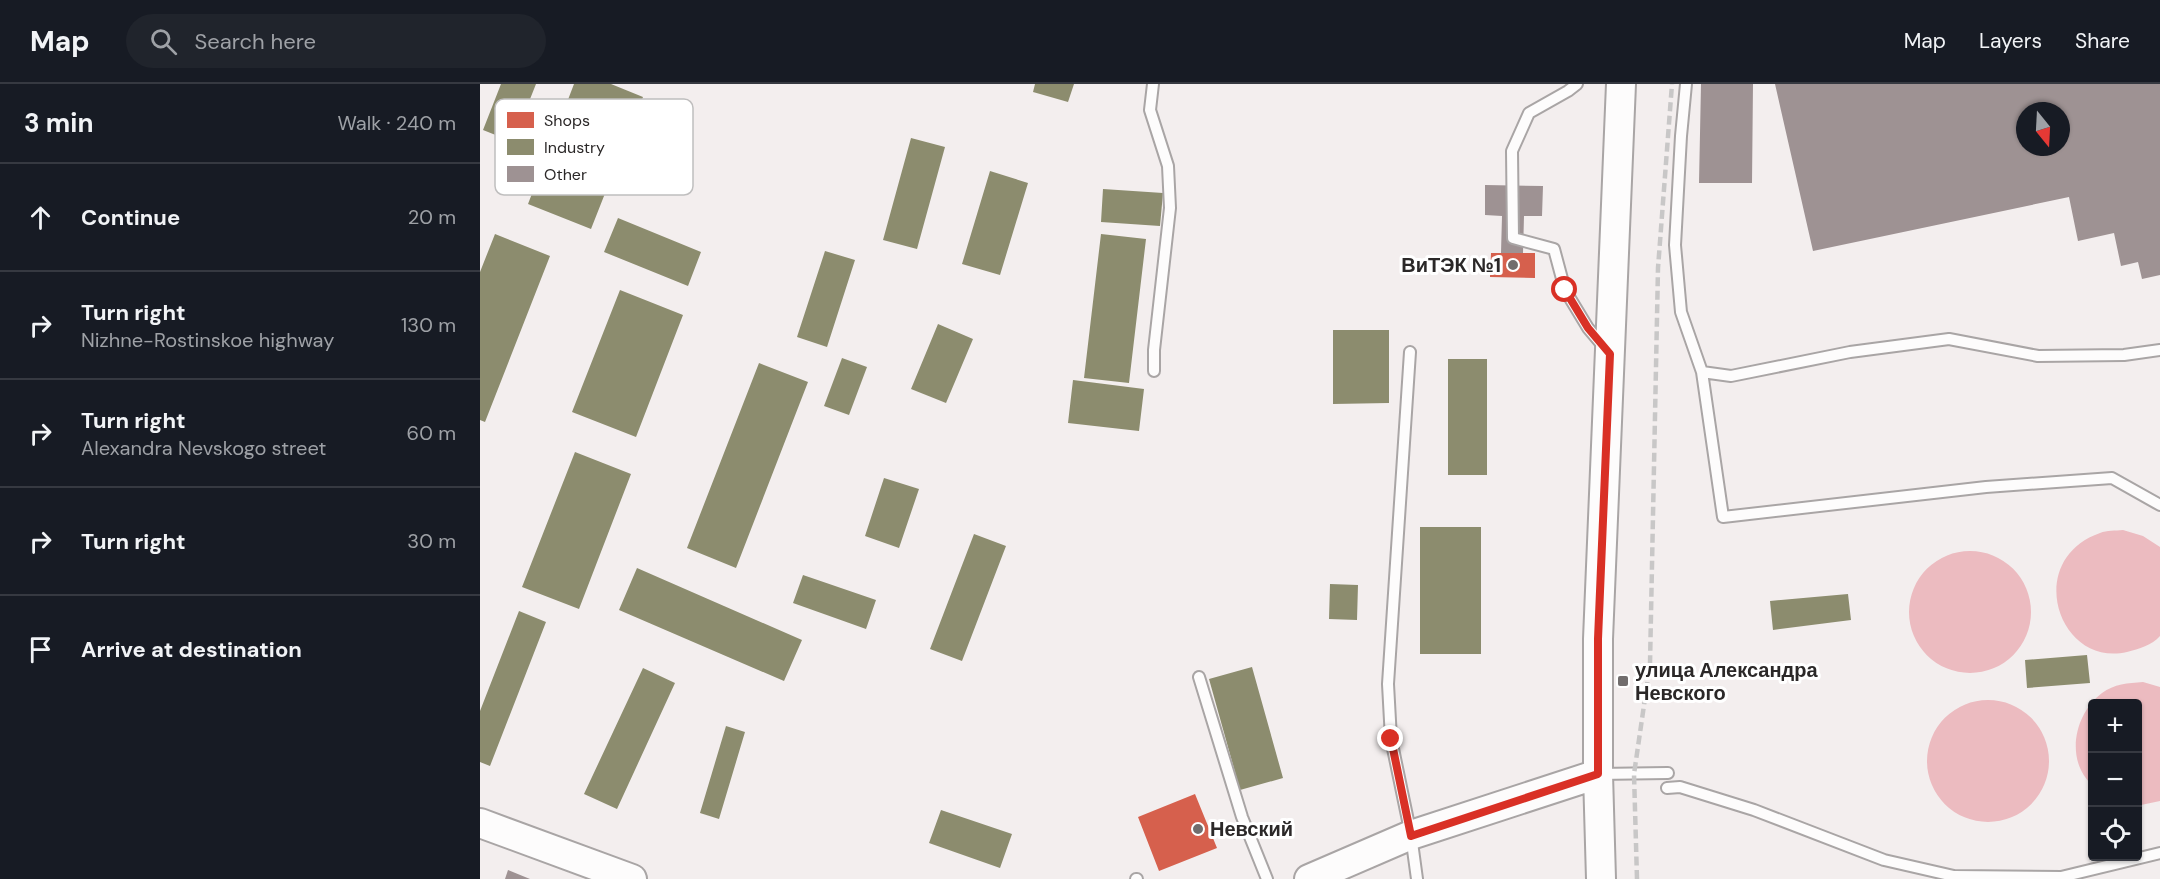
<!DOCTYPE html>
<meta charset="utf-8">
<style>
:root{--surface:#171b24;--page:#20242c;--text:#f1f3f6;--muted:#9ea1a6;--line:#363941}
body{margin:0;font-family:"DM Sans",sans-serif;background:var(--page);color:var(--text)}
.controls{position:absolute;right:18px;bottom:18px;display:grid;overflow:hidden;border-radius:6px;box-shadow:0 2px 4px #0004}
.controls button{width:54px;height:54px;display:grid;place-items:center;padding:0;border:0;border-bottom:2px solid var(--line);background:var(--surface);color:var(--text);font:30px sans-serif}
.compass{position:absolute;left:1536px;top:18px;width:54px;height:54px;border-radius:50%;background:var(--surface);box-shadow:0 2px 4px #0004;rotate:162deg}
.stop{position:absolute;width:18px;height:18px;margin:-14px;border:4px solid #d93025;border-radius:50%;background:#fff}
.stop.end{background:#d93025;border-color:#fff;box-shadow:0 2px 6px #0008}
.list{margin:0;padding:0;list-style:none}
h2{display:flex;justify-content:space-between;align-items:center;height:78px;margin:0;padding:0 24px;font-size:26px}
h2 small{font-size:20px;font-weight:400;color:var(--muted)}
.list li{display:grid;grid-template-columns:39px 1fr auto;gap:18px;align-items:center;box-sizing:border-box;height:108px;padding:0 24px;border-top:2px solid var(--line)}
.list b{display:block;font-size:22px;white-space:nowrap}
.list p{margin:0;font-size:20px;white-space:nowrap;color:var(--muted)}
.list em{font-size:20px;font-style:normal;color:var(--muted)}
.icon{flex:none;width:33px;height:33px;fill:none;stroke:currentColor;stroke-width:2;stroke-linecap:round;stroke-linejoin:round}
.map{position:relative;flex:none;width:1680px;height:795px;overflow:hidden}
header{display:flex;align-items:center;gap:36px;box-sizing:border-box;height:84px;padding:0 30px;background:var(--surface);border-bottom:2px solid var(--line)}
header strong{font-size:28px}
nav{display:flex;gap:33px;margin-inline-start:auto;font-size:21px}
.search{width:420px;height:54px;background:var(--page);display:flex;align-items:center;gap:15px;box-sizing:border-box;padding:0 21px;border-radius:33px;color:var(--muted);font-size:22px}
main{display:flex}
aside{flex:1;background:var(--surface)}
.map>svg:first-child{display:block}
.water{fill:#ecbbc0}
.shops{fill:#d6604d}
.industry{fill:#8c8c6e}
.building{fill:#9e9293;fill-rule:evenodd}
.lines{fill:none;stroke-linecap:round;stroke-linejoin:round}
.lane-casing{stroke:#a9a5a5;stroke-width:14}
.secondary-casing{stroke:#a9a5a5;stroke-width:32}
.lane{stroke:#fdfcfc;stroke-width:10}
.secondary{stroke:#fdfcfc;stroke-width:28}
.rail{stroke:#c8c7c7;stroke-width:4.5;stroke-dasharray:9 4.5;stroke-linecap:butt}
.route{stroke:#d93025;stroke-width:8}
.poi-dot{fill:#716d6d;stroke:#fff;stroke-width:2}
.labels{text-anchor:middle;stroke-width:6;stroke-linejoin:round;paint-order:stroke}
.poi-label{font-size:20px;font-weight:bold;fill:#2b2828;stroke:#fff;text-anchor:start}
.key{fill:#fff;stroke:#bfbebe;stroke-width:1.5}
.key-label{font-size:16px;fill:#2b2828}
</style>
<header>
<strong>Map</strong>
<div class="search"><svg class="icon" aria-label="search" viewBox="0 0 24 24"><circle cx="10" cy="10" r="6"/><path d="M15 15l6 6"/></svg>Search here</div>
<nav><a>Map</a><a>Layers</a><a>Share</a></nav>
</header>
<main>
<aside>
<h2>3 min<small>Walk · 240 m</small></h2>
<ul class="list">
<li><svg class="icon" aria-label="ahead" viewBox="0 0 24 24"><path d="M12 20V5M6 11l6-6 6 6"/></svg><div><b>Continue</b></div><em>20 m</em></li>
<li><svg class="icon" aria-label="right" viewBox="0 0 24 24"><path d="M7 20v-9h11M14 6l5 5-5 5"/></svg><div><b>Turn right</b><p>Nizhne-Rostinskoe highway</p></div><em>130 m</em></li>
<li><svg class="icon" aria-label="right" viewBox="0 0 24 24"><path d="M7 20v-9h11M14 6l5 5-5 5"/></svg><div><b>Turn right</b><p>Alexandra Nevskogo street</p></div><em>60 m</em></li>
<li><svg class="icon" aria-label="right" viewBox="0 0 24 24"><path d="M7 20v-9h11M14 6l5 5-5 5"/></svg><div><b>Turn right</b></div><em>30 m</em></li>
<li><svg class="icon" aria-label="arrive" viewBox="0 0 24 24"><path d="M6 21V4h12l-3 4 3 4H6"/></svg><div><b>Arrive at destination</b></div></li>
</ul>
</aside>
<div class="map">
<svg width="1680" height="795" viewBox="0 0 1680 795">
<rect width="100%" height="100%" fill="#f3eeee"/>
<path class="water" d="M1643 446 1663 452 1680 463V552C1672 561 1659 565 1647 568 1578 584 1543 476 1620 449 1627 446 1635 447 1643 446Z
M1429 528a61 61 0 1 1 122 0a61 61 0 1 1-122 0Z
M1663 598 1680 603V717L1661 721H1658V620H1612V701C1585 676 1594 630 1622 609 1634 600 1648 599 1663 598Z
M1447 677a61 61 0 1 1 122 0a61 61 0 1 1-122 0Z"/>
<path class="shops" d="M1011 169H1055V194L1010 193Z
M715 710 737 764 679 787 658 733Z"/>
<path class="industry" d="M21 0H56L33 58 3 46Z
M94 0H131L163 13 111 145 48 120Z
M555 0H594L588 18 553 8Z
M431 54 465 63 437 165 403 156Z
M510 87 548 99 520 191 482 180Z
M623 105 683 109 680 142 621 138Z
M138 134 221 168 208 202 124 168Z
M15 150 70 172 5 338 0 336V188Z
M621 150 666 155 649 299 604 294Z
M345 167 375 176 347 263 317 253Z
M140 206 203 231 156 353 92 328Z
M458 240 493 255 466 319 431 305Z
M853 246H909V319L853 320Z
M362 274 387 283 369 331 344 322Z
M968 275H1007V391H968Z
M279 279 328 298 256 484 207 464Z
M593 296 664 305 659 347 588 339Z
M95 368 151 390 99 525 42 503Z
M404 394 439 405 419 464 385 452Z
M940 443H1001V570H940Z
M494 450 526 462 482 577 450 565Z
M157 484 322 556 304 597 139 526Z
M323 491 396 516 386 545 313 519Z
M850 500 878 501 877 536 849 535Z
M1368 510 1371 536 1293 546 1290 517Z
M39 527 66 538 10 682 0 678V627Z
M1607 571 1610 599 1547 604 1545 576Z
M772 583 803 694 760 706 729 595Z
M163 584 195 599 137 725 104 710Z
M246 642 265 648 239 735 220 729Z
M461 726 532 750 520 784 449 759Z"/>
<path class="building" d="M1221 0H1273L1272 99H1219Z
M1295 0H1680V191L1662 195 1658 178 1641 182 1634 149 1598 157 1589 113 1333 167ZM1545 27H1581V63H1545Z
M1005 101 1063 102 1062 132H1044L1043 169H1021L1022 132 1005 131Z
M28 786 50 795H25Z"/>
<g class="lines">
<defs>
<path id="lane" d="M673 0 670 26 688 82 690 124 674 266V287
M1097 0 1088 7 1049 29 1032 67 1033 154 1074 165 1085 206 1108 244 1124 263
M1206 0 1201 52 1195 161 1201 228 1222 288 1243 433 1506 403 1632 394 1680 421
M930 268 908 600 911 655 931 751 937 795
M1222 288 1251 292 1370 268 1469 255 1558 272 1644 271 1680 266
M719 593 762 733 787 795
M1118 690 1188 689
M1187 704 1200 703 1274 726 1404 776 1474 792 1581 793 1680 769
M656 795H657"/>
<path id="secondary" d="M0 739 152 795
M829 795 931 751 1118 690
M1121 795 1118 690V555L1141 0"/>
</defs>
<use href="#lane" class="lane-casing"/>
<use href="#secondary" class="secondary-casing"/>
<use href="#lane" class="lane"/>
<use href="#secondary" class="secondary"/>
<path class="rail" d="M1157 795 1154 690 1170 580 1178 184 1192 0"/>
</g>
<g class="lines">
<path class="route" d="M911 655 931 752 1118 690V555L1130 270 1108 244 1085 206"/>
</g>
<g class="poi-dot">
<circle cx="1033" cy="181" r="6"/>
<rect x="1137" y="591" width="12" height="12" rx="3"/>
<circle cx="718" cy="745" r="6"/>
</g>
<g class="labels">
<g class="poi-label">
<text x="1021" y="188" text-anchor="end">ВиТЭК №1</text>
<text x="1155" y="593">улица Александра<tspan x="1155" dy="23">Невского</tspan></text>
<text x="730" y="752">Невский</text>
</g>
</g>
<rect x="15" y="15" width="198" height="96" rx="9" class="key"/>
<rect x="27" y="28" width="27" height="16" fill="#d6604d"/>
<rect x="27" y="55" width="27" height="16" fill="#8c8c6e"/>
<rect x="27" y="82" width="27" height="16" fill="#9e9293"/>
<g class="key-label">
<text x="64" y="42">Shops</text>
<text x="64" y="69">Industry</text>
<text x="64" y="96">Other</text>
</g>
</svg>
<div class="controls">
<button>+</button>
<button>−</button>
<button><svg class="icon" aria-label="locate" viewBox="0 0 24 24"><circle cx="12" cy="12" r="6"/><path d="M12 2v4M12 18v4M2 12h4M18 12h4"/></svg></button>
</div>
<svg class="compass" viewBox="-18 -18 36 36"><path d="M0-13l5 13h-10z" fill="#e53935"/><path d="M0 13l5-13h-10z" fill="#9ea1a6"/></svg>
<div class="stop" style="left:1085px;top:206px"></div>
<div class="stop end" style="left:911px;top:655px"></div>
</div>
</main>
